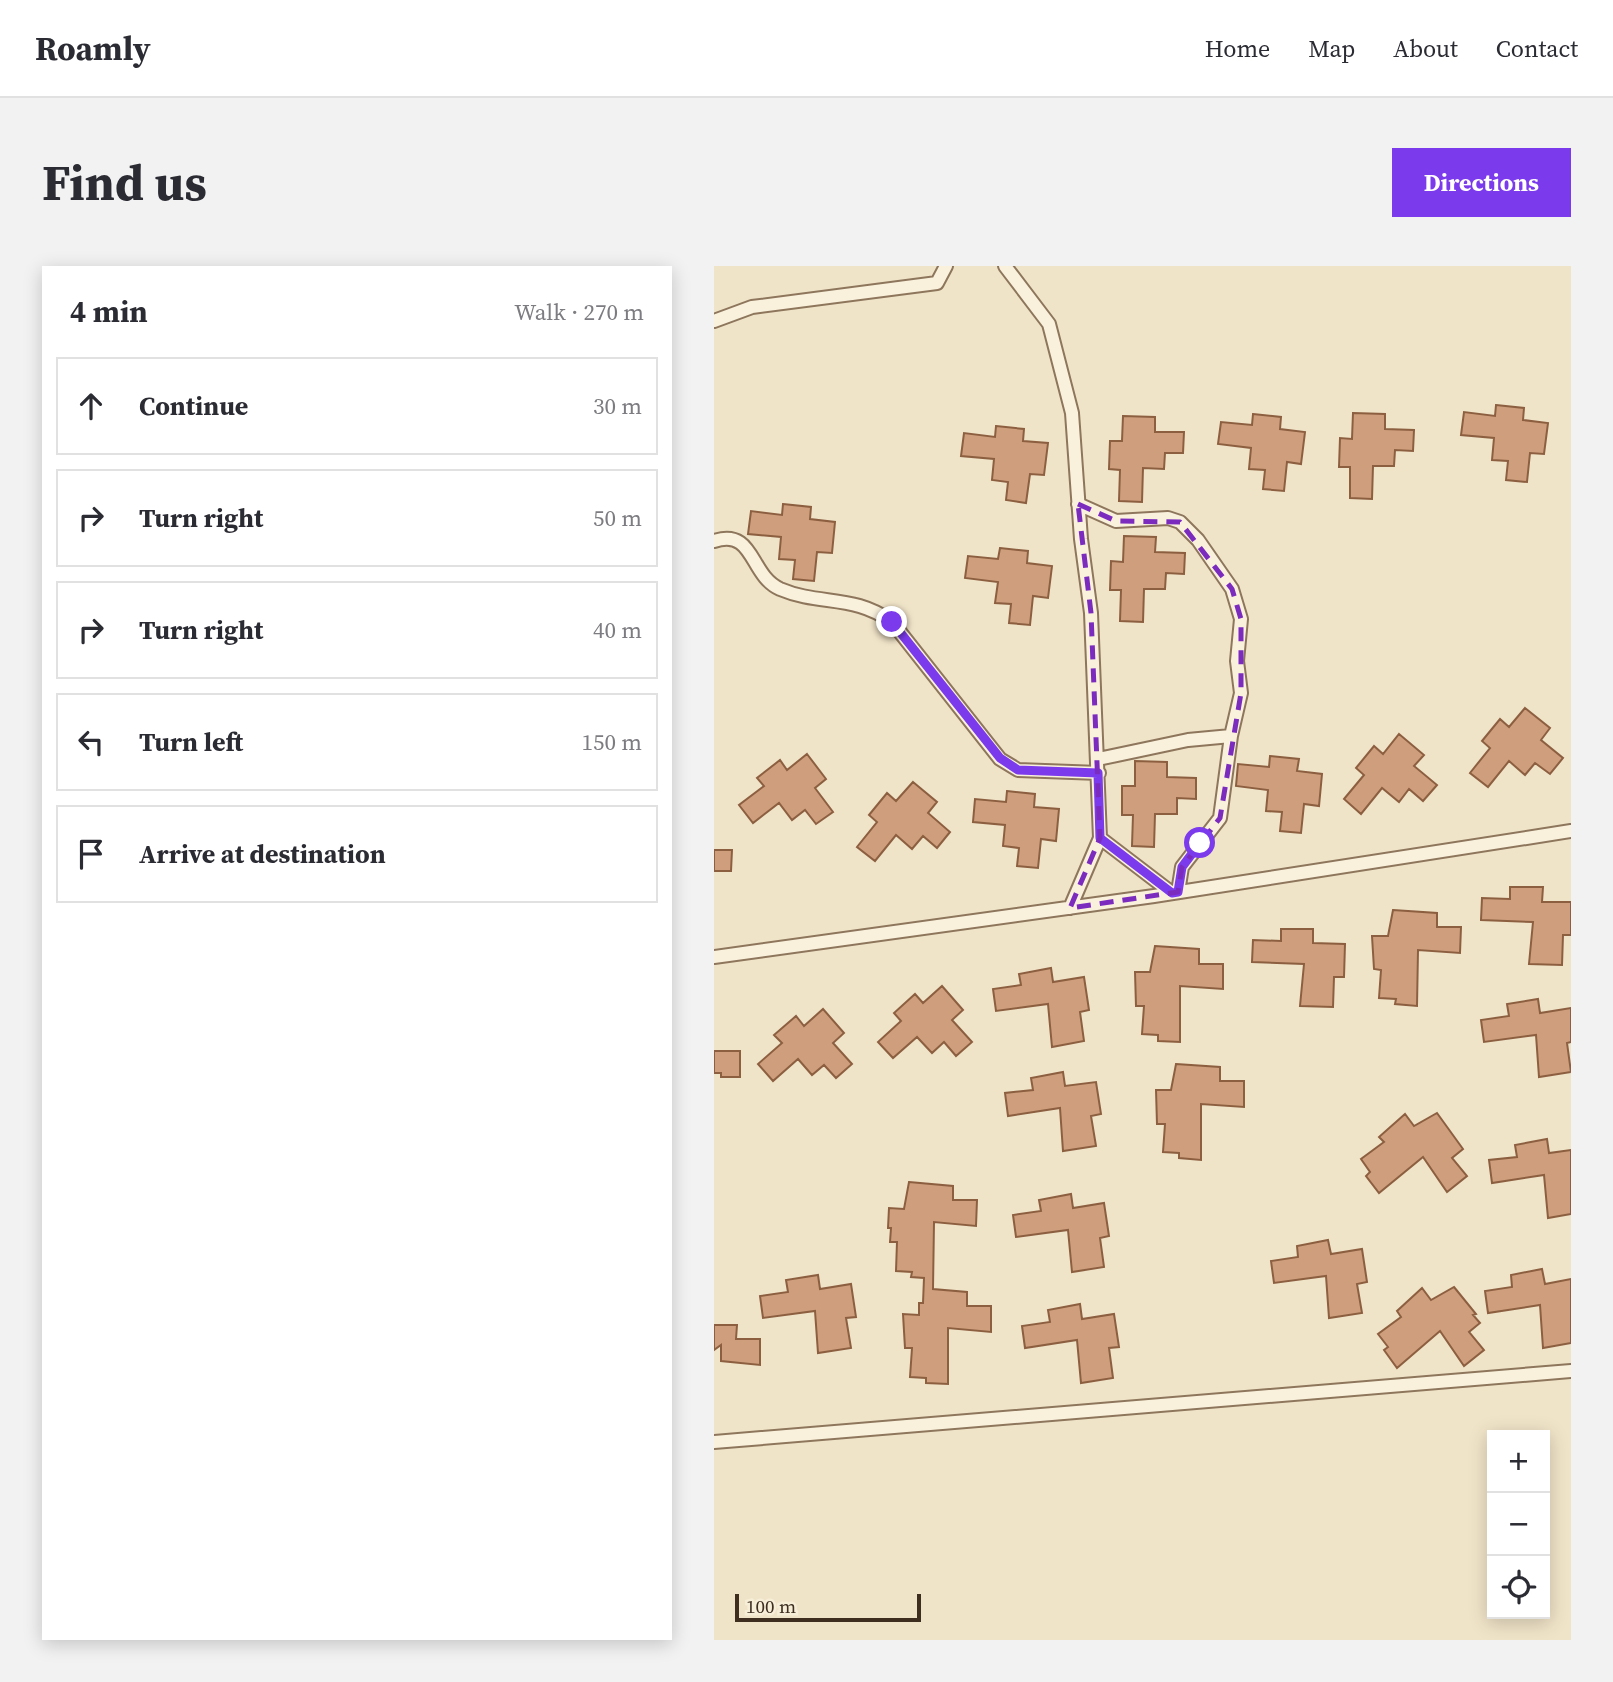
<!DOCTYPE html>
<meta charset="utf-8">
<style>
:root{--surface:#fff;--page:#f2f2f3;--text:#2b2b33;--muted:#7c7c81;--line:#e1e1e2;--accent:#7c3aed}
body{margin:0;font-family:"Source Serif 4",serif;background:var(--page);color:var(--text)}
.controls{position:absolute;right:21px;bottom:21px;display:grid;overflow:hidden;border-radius:0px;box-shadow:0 4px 18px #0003}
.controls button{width:63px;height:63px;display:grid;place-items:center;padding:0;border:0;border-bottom:2px solid var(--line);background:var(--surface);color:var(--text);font:35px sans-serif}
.scale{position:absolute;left:21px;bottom:18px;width:186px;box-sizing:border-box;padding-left:7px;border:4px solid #3d2e20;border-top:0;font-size:19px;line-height:24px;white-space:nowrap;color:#3d2e20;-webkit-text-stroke:5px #f7eed8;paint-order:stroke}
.stop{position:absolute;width:21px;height:21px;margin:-16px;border:5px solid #7c3aed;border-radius:50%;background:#fff}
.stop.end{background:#7c3aed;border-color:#fff;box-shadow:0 2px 7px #0008}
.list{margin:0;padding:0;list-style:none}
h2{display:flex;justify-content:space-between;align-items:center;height:91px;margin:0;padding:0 28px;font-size:30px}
h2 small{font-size:23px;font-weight:400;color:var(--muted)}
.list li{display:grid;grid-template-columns:46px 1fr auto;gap:21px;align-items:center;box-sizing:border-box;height:98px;margin:0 14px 14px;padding:0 14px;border:2px solid var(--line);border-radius:0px}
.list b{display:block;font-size:26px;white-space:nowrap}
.list em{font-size:23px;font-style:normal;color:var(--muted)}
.icon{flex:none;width:38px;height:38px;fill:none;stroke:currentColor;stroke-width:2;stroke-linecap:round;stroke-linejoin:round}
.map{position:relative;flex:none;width:857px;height:1374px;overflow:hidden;border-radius:0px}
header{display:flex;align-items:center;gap:42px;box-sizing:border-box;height:98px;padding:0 35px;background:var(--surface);border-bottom:2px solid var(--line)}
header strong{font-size:33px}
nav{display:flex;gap:38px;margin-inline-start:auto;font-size:24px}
.intro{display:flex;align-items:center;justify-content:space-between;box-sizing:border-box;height:168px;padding:0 42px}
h1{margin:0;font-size:49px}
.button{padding:18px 32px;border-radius:0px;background:var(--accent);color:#fff;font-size:24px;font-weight:700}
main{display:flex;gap:42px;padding:0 42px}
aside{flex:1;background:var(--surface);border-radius:0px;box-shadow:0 4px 18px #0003}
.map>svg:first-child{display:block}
.building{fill:#cf9f7d;stroke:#8d5f41;stroke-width:2}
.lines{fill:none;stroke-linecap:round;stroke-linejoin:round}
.minor-casing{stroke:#8d765c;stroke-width:16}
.minor{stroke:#faf1dc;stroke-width:12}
.route{stroke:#7c3aed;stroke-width:9}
.marked{fill:none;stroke:#7b2cbf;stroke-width:5;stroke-dasharray:14 9;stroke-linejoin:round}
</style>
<header>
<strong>Roamly</strong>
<nav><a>Home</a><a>Map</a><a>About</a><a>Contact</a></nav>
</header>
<div class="intro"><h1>Find us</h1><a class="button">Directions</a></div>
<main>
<aside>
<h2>4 min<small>Walk · 270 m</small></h2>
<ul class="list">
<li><svg class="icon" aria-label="ahead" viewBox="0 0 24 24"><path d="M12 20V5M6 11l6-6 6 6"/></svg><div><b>Continue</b></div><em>30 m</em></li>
<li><svg class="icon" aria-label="right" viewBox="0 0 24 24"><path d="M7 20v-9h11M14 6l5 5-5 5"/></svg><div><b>Turn right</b></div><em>50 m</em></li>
<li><svg class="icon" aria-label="right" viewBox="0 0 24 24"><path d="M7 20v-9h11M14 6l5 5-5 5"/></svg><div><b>Turn right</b></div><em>40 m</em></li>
<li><svg class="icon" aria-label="left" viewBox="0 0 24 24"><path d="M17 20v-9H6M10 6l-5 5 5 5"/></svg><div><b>Turn left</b></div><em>150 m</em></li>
<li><svg class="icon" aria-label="arrive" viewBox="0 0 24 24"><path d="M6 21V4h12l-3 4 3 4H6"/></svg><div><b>Arrive at destination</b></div></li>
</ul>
</aside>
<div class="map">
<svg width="857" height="1374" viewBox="0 0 857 1374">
<rect width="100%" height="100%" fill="#f0e4c8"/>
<path class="building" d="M782 139 810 142 809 154 834 157 830 188 816 187 813 216 792 214 794 195 778 194 780 172 747 169 750 146 781 150Z
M639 147 671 148V163L700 164 699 185 681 184 680 200H659L658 233 636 232V201H625L626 172 638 173Z
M539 148 567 151 566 163 591 166 587 198 573 196 570 225 549 223 551 204 535 203 537 182 504 178 507 156 538 159Z
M409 150 441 151V166H470L469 187H451L450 203 429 202 428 236 405 235 406 204 395 203 396 175H408Z
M282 160 310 163 309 175 334 177 330 209 316 208 312 237 292 234 294 216 278 214 280 193 247 190 250 167 281 171Z
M69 238 97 241 96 253 121 256 118 287 103 286 100 315 79 313 81 294 65 293 67 271 34 268 37 245 68 249Z
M410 270 442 271 441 286 471 287 470 308 452 307 451 323H430L429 356 406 355 407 324H396L397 295 409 296Z
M286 282 314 285 313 297 338 300 334 332 319 330 316 359 295 357 297 338 281 337 284 316 251 312 254 290 284 293Z
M811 442 836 462 827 474 849 492 836 508 821 497 811 509 795 495 774 521 756 507 776 482 768 475 786 453 795 461Z
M685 468 710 489 700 500 723 519 709 535 695 523 685 536 668 522 647 548 630 533 650 509 642 502 660 480 669 488Z
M93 488 112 513 101 522 119 546 102 558 91 544 78 554 65 537 39 557 25 539 50 520 43 512 66 494 73 504Z
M556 490 585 493 583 505 608 508 605 540 590 538 587 567 566 565 568 546 552 545 554 524 522 520 524 498 555 501Z
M421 495 453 496V511L482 512V533L463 532V548H441L440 581 418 580 419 549H408V520H421Z
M199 516 223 536 214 547 236 566 223 582 209 570 198 583 182 569 161 595 143 581 163 556 155 549 173 527 182 535Z
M293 525 321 528 320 541 345 543 342 575 327 573 324 602 303 600 305 582 289 580 291 559 259 556 261 533 292 536Z
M0 584H18L17 605H0Z
M796 621H829L828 636H857V669H849L848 699 815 698 819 656 767 654 768 632 796 633Z
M679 644 723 647V661H747L746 687 704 684 703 740 681 738 682 733 665 732 667 704 660 703 658 670H674Z
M567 663H599V677L631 678 630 711H620L619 741 586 740 590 698 538 696 539 674 567 675Z
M441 680 485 683V698H509V723L466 720V776L444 775V769L428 768 430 740H422L421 706H436Z
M337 702 339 716 370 711 375 744 366 746 370 775 338 781 334 738 282 745 279 723 307 719 305 708Z
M228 720 249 744 238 754 258 776 242 790 230 776 218 787 203 771 179 792 164 776 187 755 180 747 201 728 209 737Z
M824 733 826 747 857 742V776L853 777 857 806 825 811 822 769 770 776 767 754 795 750 793 738Z
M109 743 130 767 119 777 138 798 122 812 110 799 98 809 84 793 59 815 44 798 68 777 60 769 82 750 90 760Z
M0 785H26V811H7V807H0Z
M462 798 506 801V815H530V841L487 838V894L465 892V887L449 886 451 858H443L442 824H457Z
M349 806 351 820 382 816 387 848 377 850 382 880 349 885 346 842 294 850 291 827 319 824 317 812Z
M723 847 749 883 738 892 753 910 733 926 709 891 665 927 652 910 656 906 647 893 670 876 665 871 691 848 700 860Z
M833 873 835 887 857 884V948L834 952 830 909 778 917 775 894 803 891 801 879Z
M195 916 239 920V934H263L262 960 220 956 219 1023 253 1026V1040H277V1066L234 1062V1118L212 1117V1112L196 1111 198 1082H191L189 1048 205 1049V1037H209L210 1012 197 1011 198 1006 182 1005 183 976H176L177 962H174L175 942 190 943Z
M357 928 359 942 390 937 395 970 386 972 390 1001 358 1006 354 964 302 971 299 949 327 945 325 934Z
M614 974 617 988 648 983 653 1016 643 1018 648 1047 615 1052 612 1010 560 1017 557 995 584 991 583 980Z
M828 1003 831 1018 857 1013V1077L829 1082 826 1039 774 1047 771 1025 798 1021 797 1009Z
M104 1009 106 1023 137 1018 142 1051 132 1052 137 1082 104 1087 101 1045 49 1052 46 1030 74 1026 72 1014Z
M740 1021 762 1048 759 1049 766 1057 755 1066 770 1084 750 1100 726 1065 683 1102 670 1084 674 1081 664 1068 687 1051 683 1045 708 1022 717 1034Z
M366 1038 368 1053 400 1048 405 1081 395 1082 399 1112 367 1117 363 1074 311 1082 308 1060 336 1056 334 1044Z
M0 1059H23L22 1073H46V1099L7 1095V1079L0 1084Z"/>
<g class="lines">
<defs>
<path id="minor" d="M291 0 335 58 358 147 367 273 377 347 386 572 356 642
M0 55 38 41 223 17 232 0
M364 238 402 255 454 252 466 256 484 274 518 323 527 353 523 395 527 427 517 470
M0 275C41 262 35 309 66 323 106 340 140 328 178 356L286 493 304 504 385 507
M384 493 474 474 517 470 506 552 468 601 464 626
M386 572 458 627
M0 691 440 630 857 565
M0 1176 857 1105"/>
</defs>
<use href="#minor" class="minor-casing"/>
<use href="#minor" class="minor"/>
</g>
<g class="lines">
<path class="route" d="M178 356 286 492 304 504 384 507 386 572 458 627 464 626 468 601 486 577"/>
</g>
<path class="marked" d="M364 238 402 255 466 256 518 323 527 353V427L506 552 468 601 464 626 356 642 386 572 377 347Z"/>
</svg>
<div class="controls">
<button>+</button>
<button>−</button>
<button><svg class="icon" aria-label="locate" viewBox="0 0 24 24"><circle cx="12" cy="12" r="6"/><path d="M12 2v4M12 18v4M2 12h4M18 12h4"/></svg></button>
</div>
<div class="scale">100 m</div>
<div class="stop" style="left:486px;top:577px"></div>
<div class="stop end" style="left:178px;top:356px"></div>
</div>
</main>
